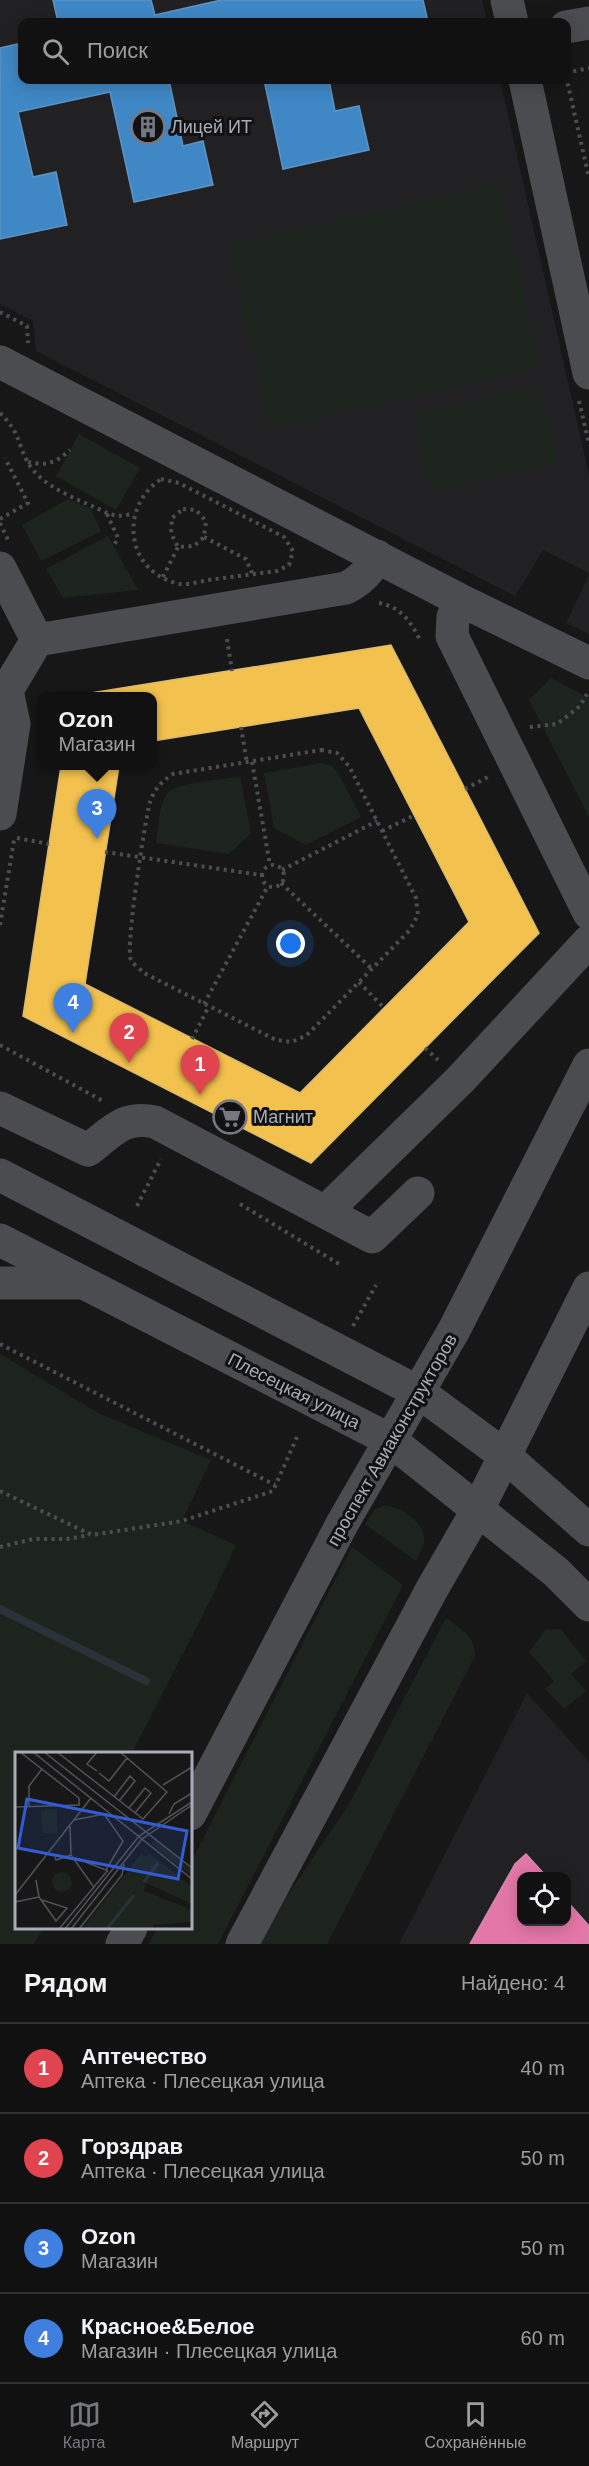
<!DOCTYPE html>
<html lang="ru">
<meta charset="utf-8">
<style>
:root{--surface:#111;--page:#1e1f1f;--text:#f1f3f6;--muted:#9c9d9f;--line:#303131;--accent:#757880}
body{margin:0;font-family:Helvetica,sans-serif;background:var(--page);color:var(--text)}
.controls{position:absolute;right:18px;bottom:18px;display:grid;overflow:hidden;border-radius:12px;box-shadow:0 3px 15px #0003}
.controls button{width:54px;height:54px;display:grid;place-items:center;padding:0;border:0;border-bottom:2px solid var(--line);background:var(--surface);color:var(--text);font:30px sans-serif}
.you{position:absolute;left:291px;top:944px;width:21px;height:21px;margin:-15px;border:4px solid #fff;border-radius:50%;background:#1a73e8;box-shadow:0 0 0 9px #1a73e833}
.badge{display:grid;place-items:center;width:39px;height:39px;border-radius:50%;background:var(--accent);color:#fff;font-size:20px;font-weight:700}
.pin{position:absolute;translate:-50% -50px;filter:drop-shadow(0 2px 3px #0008)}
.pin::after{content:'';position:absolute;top:32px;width:21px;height:18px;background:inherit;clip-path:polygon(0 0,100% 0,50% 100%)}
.popup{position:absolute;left:37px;top:692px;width:120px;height:78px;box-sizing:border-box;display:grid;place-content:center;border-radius:12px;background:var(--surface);filter:drop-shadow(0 2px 4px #0005);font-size:20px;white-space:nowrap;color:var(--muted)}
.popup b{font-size:22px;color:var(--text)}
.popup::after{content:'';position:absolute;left:50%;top:100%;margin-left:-12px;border:12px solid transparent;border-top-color:var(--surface)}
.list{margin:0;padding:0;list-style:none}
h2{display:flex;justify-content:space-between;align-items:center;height:78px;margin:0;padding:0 24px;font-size:26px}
h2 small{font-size:20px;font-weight:400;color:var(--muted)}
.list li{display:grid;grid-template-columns:39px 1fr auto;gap:18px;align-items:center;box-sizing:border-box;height:90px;padding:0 24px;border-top:2px solid var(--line)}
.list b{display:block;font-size:22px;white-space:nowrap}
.list p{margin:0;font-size:20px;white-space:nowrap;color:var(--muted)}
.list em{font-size:20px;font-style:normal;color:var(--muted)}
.icon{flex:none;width:33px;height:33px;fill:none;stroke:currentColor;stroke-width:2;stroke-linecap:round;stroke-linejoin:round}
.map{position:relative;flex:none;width:589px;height:1944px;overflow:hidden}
.search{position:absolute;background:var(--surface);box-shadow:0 3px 15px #0003;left:18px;right:18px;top:18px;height:66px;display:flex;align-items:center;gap:15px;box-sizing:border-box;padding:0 21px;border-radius:12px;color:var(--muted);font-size:22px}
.sheet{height:438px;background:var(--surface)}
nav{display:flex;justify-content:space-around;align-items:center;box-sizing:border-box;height:84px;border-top:2px solid var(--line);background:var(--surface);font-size:16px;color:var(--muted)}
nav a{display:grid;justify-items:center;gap:3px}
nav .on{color:var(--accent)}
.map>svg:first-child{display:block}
.built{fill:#212123;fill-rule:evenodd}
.green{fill:#1d241e}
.homes{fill:#f2c14e;stroke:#dcbb6e;stroke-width:1.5}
.schools{fill:#3f88c5;stroke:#5e93c1;stroke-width:1.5}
.health{fill:#e377a8;stroke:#d187ad;stroke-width:1.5}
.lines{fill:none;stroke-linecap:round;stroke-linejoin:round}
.stream{stroke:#2a3239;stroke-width:8}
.path{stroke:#4d4e52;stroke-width:4;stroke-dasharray:3 4.5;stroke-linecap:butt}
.minor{stroke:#4b4c50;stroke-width:33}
.labels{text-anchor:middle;stroke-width:6;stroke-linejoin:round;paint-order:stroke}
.poi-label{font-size:18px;fill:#a8adb8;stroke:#111113;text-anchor:start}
.street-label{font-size:18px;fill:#a8adb8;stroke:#111113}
.inset-river{fill:none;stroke:#2a3239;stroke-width:3}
.inset-road{fill:none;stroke:#515357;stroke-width:1.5}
.view{fill:#325cd3;fill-opacity:0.15;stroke:#325cd3;stroke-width:3}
.inset-edge{fill:none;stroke:#a8adb8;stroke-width:3}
</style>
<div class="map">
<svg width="589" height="1944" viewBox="0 0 589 1944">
<rect width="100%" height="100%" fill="#171717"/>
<path class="built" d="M0 0H482L487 22H22V80H500L589 475V573L543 550 515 596 36 351 33 321 0 304Z
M589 575V634L566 623Z
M527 1693 589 1762V1944H399ZM522 1876H566V1922H522Z"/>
<path class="green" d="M499 184 540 368 270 429 228 245Z
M540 385 557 463 430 492 412 414Z
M79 434 140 468 116 510 56 476Z
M68 499 91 509 101 531 41 561 22 525Z
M108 536 138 590 63 598 46 569Z
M551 678 589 698V817L529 700Z
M321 763 331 765 338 773 361 817 306 845 274 828 264 773Z
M240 777 251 833 229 854 156 843C159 828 158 805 168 793 178 782 225 779 240 777Z
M0 1354 98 1413 211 1460 182 1521 236 1545 212 1597 132 1753 16 1754V1928H43L34 1944H0Z
M385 1505C402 1508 427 1523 424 1543 423 1549 418 1555 416 1561L365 1524 374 1510Z
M352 1547 403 1585 218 1944H149L157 1928H190L191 1862Z
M446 1618C460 1629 476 1636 475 1656L327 1944H260L277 1911 349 1804Z
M546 1629H561L586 1661 571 1674 586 1691 564 1709 545 1689 554 1681 529 1652Z"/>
<path class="homes" d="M391 645 539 933 311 1163 23 1016 49 844 61 766H119L85 984 300 1093 469 922 359 708 152 741V696H72Z"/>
<path class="schools" d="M53 0H151L155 15 221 0H423L428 22H58Z
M22 43V80H169L183 146 203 141 213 185 134 202 110 92 18 112 33 177 56 172 67 225 0 239V48Z
M264 80H329L335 111 359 106 369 150 283 169Z"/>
<path class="health" d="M526 1854 546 1876H522V1922H566V1900L589 1926V1944H470L515 1864Z"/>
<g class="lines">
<path class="stream" d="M0 1609 146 1681"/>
<path class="path" d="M566 73 589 68
M566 76 589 178
M0 312 27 326 28 343
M579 401 589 444
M0 413C20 433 16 439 27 461 41 488 81 500 107 513L117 516 134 514
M28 462C48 466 55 463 70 450
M161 479 179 483 284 537 293 551 289 565 277 571C254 574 231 577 208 580 199 582 188 585 180 584 126 573 118 508 161 479Z
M183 509 196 510 206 521 204 537 194 546 178 547 171 533 172 518Z
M107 514 118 538 113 547
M0 519 28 503 5 458
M0 523 8 540
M204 537 246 559 252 573
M163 577 178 547
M379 603C401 607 411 622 420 640
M227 639 232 671
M241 727 247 763
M530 727 557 724 580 706 587 694
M321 750 337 753 349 766 416 898 418 915 409 931 307 1035 292 1042 276 1040 144 973C140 969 133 964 131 960 125 948 145 820 150 802 155 788 161 782 173 774Z
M252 762 270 865
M465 789 488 777
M382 831 415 815
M17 838 49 844
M105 852 261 875
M262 876a11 11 0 1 1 22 0a11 11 0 1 1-22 0Z
M282 870 377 821
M281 883 372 969
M0 925 14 840
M359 982 384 1008
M204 1004 268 886
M192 1039 209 1006
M0 1045 103 1101
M425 1048 438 1060
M240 1204 339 1264
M137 1206 161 1159
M353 1326 376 1285
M0 1344 275 1485
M0 1491 92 1535 182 1521 273 1491 297 1437
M0 1547 33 1539H67L89 1535"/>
<path class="minor" d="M507 0 512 22
M566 27 589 23
M525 80 589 373
M0 362 460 600 589 663
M0 568 37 640
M460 600 453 617 452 636 589 913
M0 695 7 690 37 640 346 588C361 580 369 572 377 556
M0 814 14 724 7 690
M0 1108 88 1150C112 1132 123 1115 155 1122L325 1212 460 1080 589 941
M0 1175 420 1393 504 1455 589 1530
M325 1212 372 1237 418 1193
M0 1240 390 1440 556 1572 589 1605
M0 1283H79
M190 1814 342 1524 454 1330 589 1065
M122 1944 131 1928
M242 1944 432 1589 477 1511 589 1288"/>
</g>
<defs>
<symbol id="building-ring" viewBox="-11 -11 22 22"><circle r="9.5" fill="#111113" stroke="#757880" stroke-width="1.5"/><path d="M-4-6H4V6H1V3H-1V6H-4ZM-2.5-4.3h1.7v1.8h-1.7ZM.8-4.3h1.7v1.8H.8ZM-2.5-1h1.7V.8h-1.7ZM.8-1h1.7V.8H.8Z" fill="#757880"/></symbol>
<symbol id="supermarket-ring" viewBox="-11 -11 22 22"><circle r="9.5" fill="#111113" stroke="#757880" stroke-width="1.5"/><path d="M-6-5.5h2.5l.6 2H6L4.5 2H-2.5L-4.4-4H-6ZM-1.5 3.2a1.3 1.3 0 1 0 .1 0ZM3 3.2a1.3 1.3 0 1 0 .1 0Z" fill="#757880"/></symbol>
</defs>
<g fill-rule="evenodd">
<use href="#building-ring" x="129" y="108" width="38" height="38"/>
<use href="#supermarket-ring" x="211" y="1098" width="38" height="38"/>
</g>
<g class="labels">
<g class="poi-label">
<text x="171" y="133">Лицей ИТ</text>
<text x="253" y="1123">Магнит</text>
</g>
<g class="street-label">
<text transform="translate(294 1391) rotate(27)" y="6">Плесецкая улица</text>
<text transform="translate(392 1440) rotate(-60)" y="6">проспект Авиаконструкторов</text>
</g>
</g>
<g transform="translate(15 1752)">
<rect width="177" height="177" fill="#171717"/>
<path d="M42 57V81H27L26 58ZM140 88 177 118V124L136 92ZM134 101 177 135V152L131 131 129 139 177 158V170L138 173V177H67L126 102 131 105ZM37 130a10 10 0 1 1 20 0a10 10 0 1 1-20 0Z" fill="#1d241e"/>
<path class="inset-river" d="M129 130 143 111M92 177 119 143"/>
<path class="inset-road" d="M5 0 64 46V53M18 0 177 127M29 0 177 116M42 0 128 67 152 40 105 0M82 0 72 12 82 19M84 21 94 29 112 6M148 33 177 15M99 45 115 24 120 29 104 49M14 54V34L27 17M0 55 65 53M114 56 130 36 136 41 120 61M154 62 159 52 177 41M59 68 89 62 108 89 91 118 60 106M55 74 56 103 78 134M40 105 41 108 56 103M0 143 76 46M24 145 41 169 52 156 27 148M0 150 24 145 21 128M44 177 93 118M50 177 124 84 177 50M56 177 127 87 177 53M64 177 107 123 109 112"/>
<path class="view" d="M12 47 172 79 163 127 3 96Z"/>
<rect width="177" height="177" class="inset-edge"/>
</g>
</svg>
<div class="controls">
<button><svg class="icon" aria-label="locate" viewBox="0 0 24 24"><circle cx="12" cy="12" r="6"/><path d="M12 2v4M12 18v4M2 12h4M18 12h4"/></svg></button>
</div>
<div class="you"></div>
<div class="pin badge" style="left:200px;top:1095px;background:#e0444e">1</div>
<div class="pin badge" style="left:129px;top:1063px;background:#e0444e">2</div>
<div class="pin badge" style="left:97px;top:839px;background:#3f7fe0">3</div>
<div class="popup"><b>Ozon</b>Магазин</div>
<div class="pin badge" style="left:73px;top:1033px;background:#3f7fe0">4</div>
<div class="search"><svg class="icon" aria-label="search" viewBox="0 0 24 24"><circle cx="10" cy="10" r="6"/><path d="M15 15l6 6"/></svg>Поиск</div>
</div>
<section class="sheet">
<h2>Рядом<small>Найдено: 4</small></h2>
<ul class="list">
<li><span class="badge" style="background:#e0444e">1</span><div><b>Аптечество</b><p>Аптека · Плесецкая улица</p></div><em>40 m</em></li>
<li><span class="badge" style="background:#e0444e">2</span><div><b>Горздрав</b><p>Аптека · Плесецкая улица</p></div><em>50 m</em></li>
<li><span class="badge" style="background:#3f7fe0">3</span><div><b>Ozon</b><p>Магазин</p></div><em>50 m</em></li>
<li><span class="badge" style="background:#3f7fe0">4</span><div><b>Красное&amp;Белое</b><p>Магазин · Плесецкая улица</p></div><em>60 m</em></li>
</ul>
</section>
<nav>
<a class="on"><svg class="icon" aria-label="map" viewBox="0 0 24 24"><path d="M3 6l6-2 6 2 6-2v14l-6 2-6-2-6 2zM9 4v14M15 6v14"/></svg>Карта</a>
<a><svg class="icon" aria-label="directions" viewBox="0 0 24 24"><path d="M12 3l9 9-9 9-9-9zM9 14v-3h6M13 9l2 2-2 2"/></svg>Маршрут</a>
<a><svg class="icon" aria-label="saved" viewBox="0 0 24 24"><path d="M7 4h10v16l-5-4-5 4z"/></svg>Сохранённые</a>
</nav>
